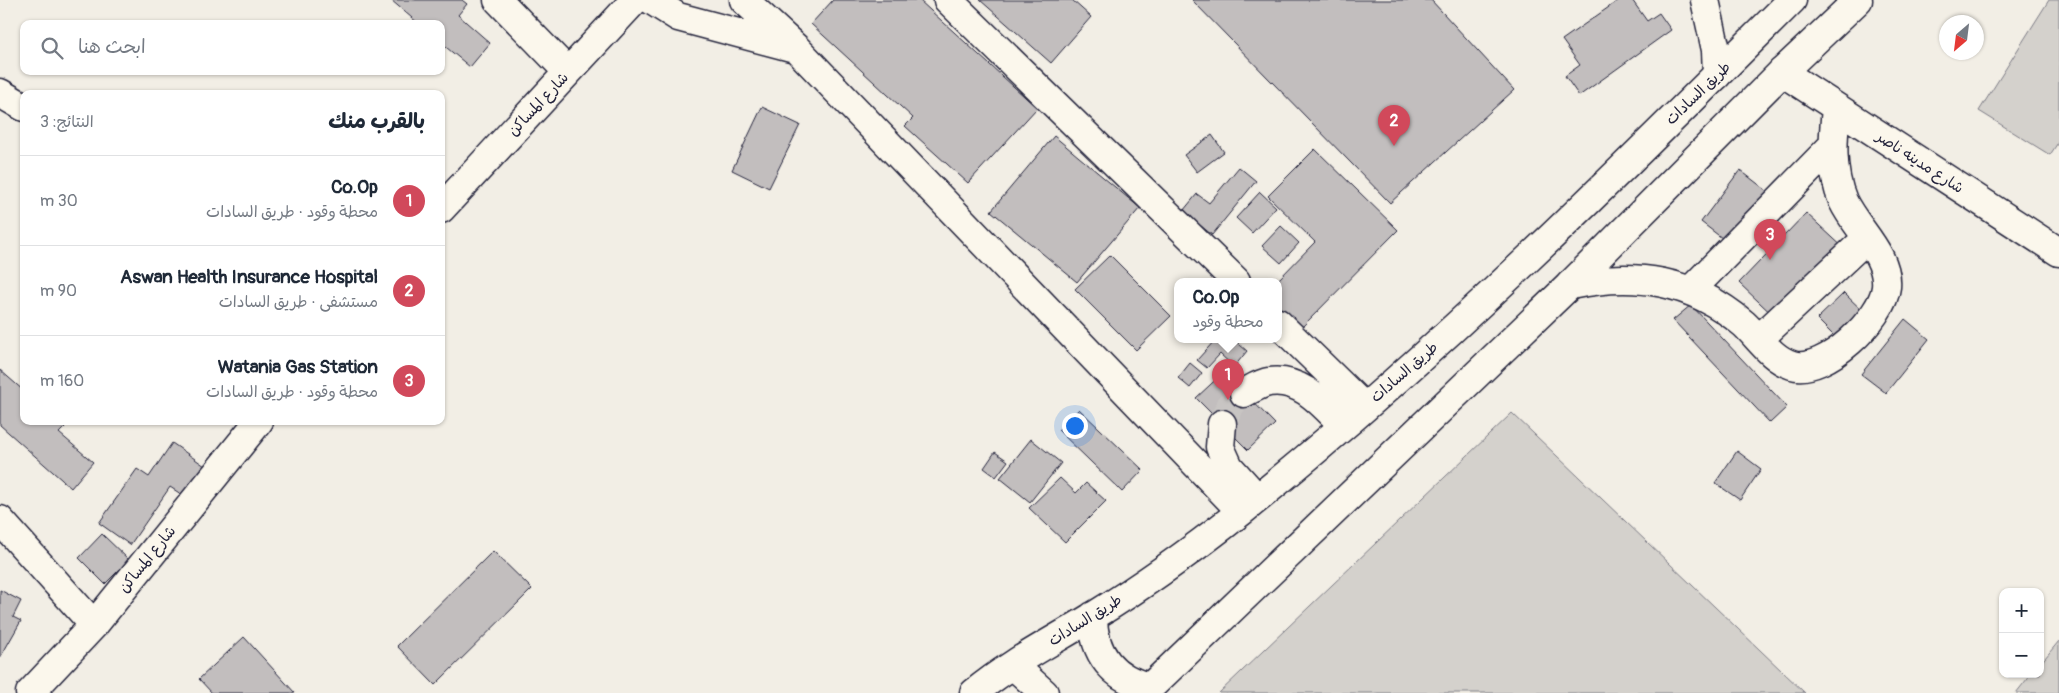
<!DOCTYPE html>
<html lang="ar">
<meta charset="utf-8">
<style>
:root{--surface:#fff;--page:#f6f6f7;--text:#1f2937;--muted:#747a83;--line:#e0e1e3;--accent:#d1495b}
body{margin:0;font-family:Pangolin,"Playpen Sans Arabic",sans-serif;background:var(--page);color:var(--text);direction:rtl}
.controls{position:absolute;right:15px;bottom:15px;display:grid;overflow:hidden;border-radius:10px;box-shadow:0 1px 4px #0004}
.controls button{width:45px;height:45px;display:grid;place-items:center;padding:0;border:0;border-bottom:1px solid var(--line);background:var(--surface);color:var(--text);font:25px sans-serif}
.compass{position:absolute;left:1939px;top:15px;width:45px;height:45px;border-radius:50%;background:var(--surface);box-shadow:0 1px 4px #0004;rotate:208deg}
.you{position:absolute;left:1074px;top:425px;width:18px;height:18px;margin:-12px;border:4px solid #fff;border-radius:50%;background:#1a73e8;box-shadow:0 0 0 8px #1a73e833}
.badge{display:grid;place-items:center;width:32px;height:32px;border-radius:50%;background:var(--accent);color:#fff;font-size:16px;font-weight:700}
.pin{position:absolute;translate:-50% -41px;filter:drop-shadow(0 1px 2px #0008)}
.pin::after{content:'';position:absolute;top:26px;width:18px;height:15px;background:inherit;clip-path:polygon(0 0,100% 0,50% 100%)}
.popup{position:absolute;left:1174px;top:278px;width:108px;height:65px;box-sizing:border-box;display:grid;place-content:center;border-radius:10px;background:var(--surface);filter:drop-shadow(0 1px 4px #0005);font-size:16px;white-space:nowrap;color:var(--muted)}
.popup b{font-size:19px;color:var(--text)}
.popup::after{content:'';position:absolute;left:50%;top:100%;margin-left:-10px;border:10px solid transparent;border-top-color:var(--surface)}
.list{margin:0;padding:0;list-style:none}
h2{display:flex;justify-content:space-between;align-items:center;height:65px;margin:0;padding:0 20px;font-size:21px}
h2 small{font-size:16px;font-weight:400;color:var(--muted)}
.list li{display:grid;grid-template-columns:32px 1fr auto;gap:15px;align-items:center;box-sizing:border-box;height:90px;padding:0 20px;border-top:1px solid var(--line)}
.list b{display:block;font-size:19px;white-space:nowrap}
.list p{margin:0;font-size:16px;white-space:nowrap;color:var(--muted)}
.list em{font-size:16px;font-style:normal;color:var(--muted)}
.icon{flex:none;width:28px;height:28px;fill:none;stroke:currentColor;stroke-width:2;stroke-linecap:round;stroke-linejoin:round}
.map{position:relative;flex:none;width:2059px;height:693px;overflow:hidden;direction:ltr}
.search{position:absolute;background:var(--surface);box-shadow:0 1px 4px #0004;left:20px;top:20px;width:425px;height:55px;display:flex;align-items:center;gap:12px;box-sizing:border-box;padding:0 18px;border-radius:10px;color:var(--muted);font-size:19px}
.panel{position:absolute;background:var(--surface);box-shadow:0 1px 4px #0004;left:20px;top:90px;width:425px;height:335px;border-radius:10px;direction:rtl}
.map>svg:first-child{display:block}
.green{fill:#d4d1cc;stroke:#7b7a84}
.building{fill:#c2bebe;stroke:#22223b}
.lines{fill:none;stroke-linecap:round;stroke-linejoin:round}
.minor-tunnel{stroke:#c8c5c3;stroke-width:28;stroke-dasharray:28 14;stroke-linecap:butt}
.minor-casing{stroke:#22223b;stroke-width:31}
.major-casing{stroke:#22223b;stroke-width:31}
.minor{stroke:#fbf7ec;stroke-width:28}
.major{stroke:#fbf7ec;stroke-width:28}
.labels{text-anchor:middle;stroke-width:5;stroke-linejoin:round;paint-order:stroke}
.street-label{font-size:15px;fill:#22223b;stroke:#fbf7ec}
</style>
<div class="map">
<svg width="2059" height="693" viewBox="0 0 2059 693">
<rect width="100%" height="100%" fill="#f2eee5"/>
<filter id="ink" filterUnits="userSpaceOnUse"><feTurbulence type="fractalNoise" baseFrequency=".02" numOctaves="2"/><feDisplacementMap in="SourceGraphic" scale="10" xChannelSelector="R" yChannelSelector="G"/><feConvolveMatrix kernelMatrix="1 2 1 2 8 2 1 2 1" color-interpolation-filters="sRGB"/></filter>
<g filter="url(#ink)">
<path class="green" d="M2049 0H2059V141L2050 155 1979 111Z
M1512 413 1805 693H1219Z
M2059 641V693H2016L2031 674H2040V664Z"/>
<path class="building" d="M391 0H462L467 4 458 15 490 43 470 67 441 43V24H419Z
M833 0H919L1037 108 968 183 905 126 913 118 811 24Z
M980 0H1072L1091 17 1051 63Z
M1192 0H1431L1514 90 1390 203Z
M1619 0H1632L1647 21 1659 13 1671 30 1579 96 1565 76 1580 65 1562 40Z
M762 107 800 125 769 188 732 170Z
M1212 135 1224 152 1197 172 1184 155Z
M1054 136 1140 208 1077 282 991 211Z
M1315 149 1398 230 1299 330 1278 310 1277 281 1315 242 1268 196Z
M1239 167 1256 181 1212 235 1183 211 1197 194 1209 203Z
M1740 170 1771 194 1731 245 1701 222Z
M1260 192 1276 207 1252 233 1236 218Z
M1806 213 1846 250 1779 321 1739 283Z
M1281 226 1299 243 1281 263 1262 246Z
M1110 255 1171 316 1136 350 1075 289Z
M1844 293 1871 319 1844 346 1817 319Z
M1691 305 1787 407 1770 423 1673 320Z
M1905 319 1929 339 1886 393 1861 374Z
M1216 339H1233L1247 351 1234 367 1220 354 1207 368 1197 360Z
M1190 363 1202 373 1190 388 1178 378Z
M0 370 24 391V421H59L65 427 59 433 93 462 71 488 0 425Z
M1224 372 1275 424 1248 450 1196 398Z
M1079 409 1143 470 1122 492 1058 430Z
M1031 439 1061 463 1030 502 1000 478Z
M172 443 205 466 184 496 170 487 130 545 99 523 137 469 149 477Z
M1737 451 1761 469 1740 500 1715 483Z
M995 452 1008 461 996 477 984 468Z
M1060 478 1076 493 1086 483 1106 501 1065 542 1029 508Z
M102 534 129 560 105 584 79 558Z
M493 551 532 589 435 685 397 646Z
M0 590 21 601 13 617 21 621 0 658Z
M244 637 295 693H212L199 679Z"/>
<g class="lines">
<path class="minor-tunnel" d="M1222 424 1231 404 1244 393"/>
<defs>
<path id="minor" d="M498 0 568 72
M651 0 678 17 791 47
M744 0 797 49 1241 511
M948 0 1236 281
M1705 0 1716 50 1717 75
M1782 72 2059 252
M0 93 24 107
M441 209 635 0
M1570 285C1636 271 1692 280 1744 324 1759 338 1772 359 1792 365 1824 375 1883 318 1886 287 1889 255 1856 229 1843 201 1830 170 1833 139 1836 108
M1691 290 1833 145
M1278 323 1364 407
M1759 339 1866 239
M1244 393C1252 389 1261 383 1269 382 1301 377 1323 405 1343 425
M1222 424 1220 447 1229 467 1257 498
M0 520 94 625
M30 693 94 625 259 421"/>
<path id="major" d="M1093 616C1093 654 1113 679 1150 687
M1013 665 1044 693
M974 693C1010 663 1052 642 1092 617 1144 585 1194 549 1242 511 1437 354 1615 177 1792 0
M1144 693 1570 285 1782 72 1858 0"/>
</defs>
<use href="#minor" class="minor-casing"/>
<use href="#major" class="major-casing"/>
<use href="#minor" class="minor"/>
<use href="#major" class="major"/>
</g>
</g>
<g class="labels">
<g class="street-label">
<text transform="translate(1698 93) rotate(-44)" y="5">طريق السادات</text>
<text transform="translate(538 104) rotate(-47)" y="5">شارع المساكن</text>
<text transform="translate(1920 162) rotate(33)" y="5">شارع مدينه ناصر</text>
<text transform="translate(1404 372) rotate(-41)" y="5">طريق السادات</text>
<text transform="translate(147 559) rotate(-51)" y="5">شارع المساكن</text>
<text transform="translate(1085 620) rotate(-32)" y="5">طريق السادات</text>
</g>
</g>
</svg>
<div class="controls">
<button>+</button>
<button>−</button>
</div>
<svg class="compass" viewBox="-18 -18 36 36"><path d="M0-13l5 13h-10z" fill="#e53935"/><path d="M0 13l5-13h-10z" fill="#747a83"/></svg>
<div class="you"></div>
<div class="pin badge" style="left:1228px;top:400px">1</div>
<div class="popup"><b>Co.Op</b>محطة وقود</div>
<div class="pin badge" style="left:1394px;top:146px">2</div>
<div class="pin badge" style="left:1770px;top:260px">3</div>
<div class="search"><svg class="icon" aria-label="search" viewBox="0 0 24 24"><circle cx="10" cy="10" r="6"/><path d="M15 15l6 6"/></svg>ابحث هنا</div>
<section class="panel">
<h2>بالقرب منك<small>النتائج: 3</small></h2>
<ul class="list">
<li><span class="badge">1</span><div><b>Co.Op</b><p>محطة وقود · طريق السادات</p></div><em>30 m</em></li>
<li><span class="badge">2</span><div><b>Aswan Health Insurance Hospital</b><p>مستشفى · طريق السادات</p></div><em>90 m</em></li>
<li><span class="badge">3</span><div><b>Watania Gas Station</b><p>محطة وقود · طريق السادات</p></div><em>160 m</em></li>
</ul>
</section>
</div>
